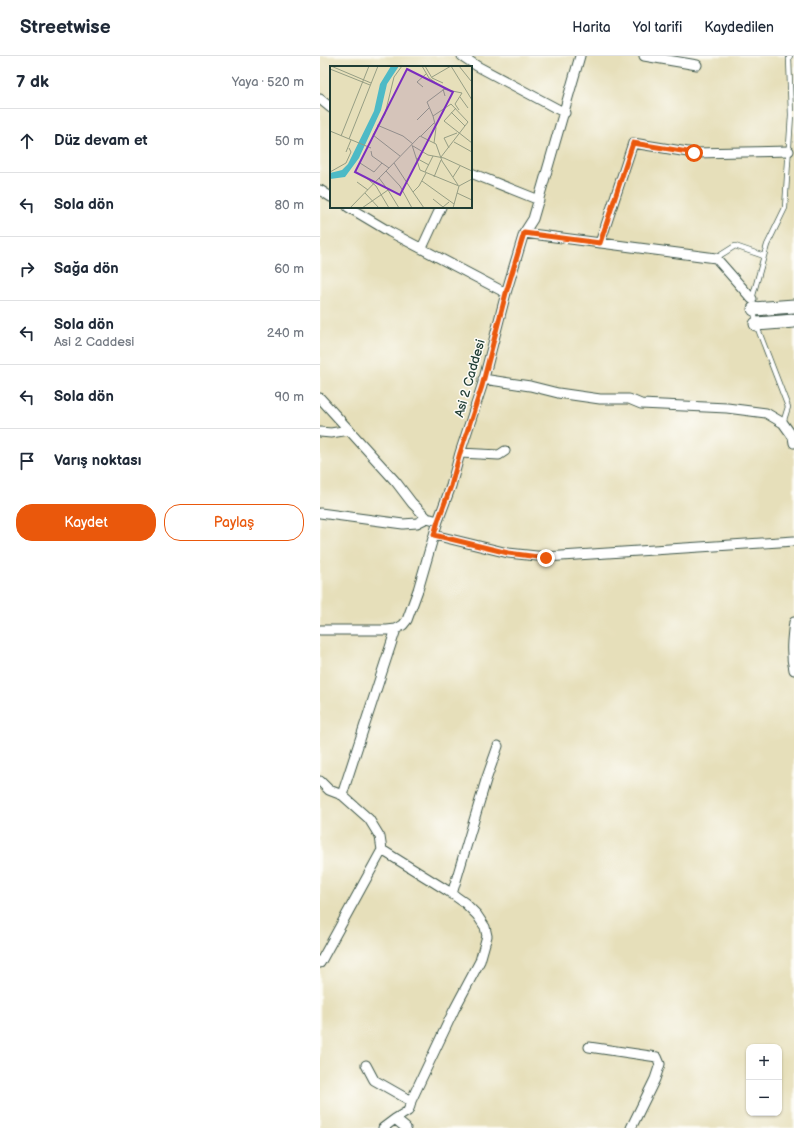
<!DOCTYPE html>
<html lang="tr">
<meta charset="utf-8">
<style>
:root{--surface:#fff;--page:#f2f2f3;--text:#1f2937;--muted:#747a83;--line:#e0e1e3;--accent:#ea580c}
body{margin:0;font-family:"Balsamiq Sans",sans-serif;background:var(--page);color:var(--text)}
.controls{position:absolute;right:12px;bottom:12px;display:grid;overflow:hidden;border-radius:8px;box-shadow:0 1px 3px #0004}
.controls button{width:36px;height:36px;display:grid;place-items:center;padding:0;border:0;border-bottom:1px solid var(--line);background:var(--surface);color:var(--text);font:20px sans-serif}
.stop{position:absolute;width:12px;height:12px;margin:-9px;border:3px solid #ea580c;border-radius:50%;background:#fff}
.stop.end{background:#ea580c;border-color:#fff;box-shadow:0 1px 4px #0008}
.list{margin:0;padding:0;list-style:none}
h2{display:flex;justify-content:space-between;align-items:center;height:52px;margin:0;padding:0 16px;font-size:17px}
h2 small{font-size:13px;font-weight:400;color:var(--muted)}
.list li{display:grid;grid-template-columns:26px 1fr auto;gap:12px;align-items:center;box-sizing:border-box;height:64px;padding:0 16px;border-top:1px solid var(--line)}
.list b{display:block;font-size:15px;white-space:nowrap}
.list p{margin:0;font-size:13px;white-space:nowrap;color:var(--muted)}
.list em{font-size:13px;font-style:normal;color:var(--muted)}
.actions{display:flex;gap:8px;padding:12px 16px}
.actions a{flex:1;padding:9px 0;border:1px solid var(--accent);border-radius:16px;text-align:center;font-size:14px;color:var(--accent)}
.actions .main{background:var(--accent);color:#fff}
.icon{flex:none;width:22px;height:22px;fill:none;stroke:currentColor;stroke-width:2;stroke-linecap:round;stroke-linejoin:round}
.map{position:relative;flex:none;width:474px;height:1072px;overflow:hidden}
header{display:flex;align-items:center;gap:24px;box-sizing:border-box;height:56px;padding:0 20px;background:var(--surface);border-bottom:1px solid var(--line)}
header strong{font-size:19px}
nav{display:flex;gap:22px;margin-inline-start:auto;font-size:14px}
main{display:flex}
aside{flex:1;background:var(--surface)}
.map>svg:first-child{display:block}
.lines{fill:none;stroke-linecap:round;stroke-linejoin:round}
.lane-casing{stroke:#3d5548;stroke-width:6}
.street-casing{stroke:#3d5548;stroke-width:11}
.secondary-casing{stroke:#3d5548;stroke-width:15}
.lane{stroke:#fff;stroke-width:4.5}
.street{stroke:#fff;stroke-width:9}
.secondary{stroke:#fff;stroke-width:13}
.route{stroke:#ea580c;stroke-width:5}
.labels{text-anchor:middle;stroke-width:3;stroke-linejoin:round;paint-order:stroke}
.street-label{font-size:13px;fill:#1f3d34;stroke:#fdfcf7}
.inset-road{fill:none;stroke:#969e84;stroke-width:1}
.view{fill:#7b2cbf;fill-opacity:0.15;stroke:#7b2cbf;stroke-width:2}
.inset-edge{fill:none;stroke:#1f3d34;stroke-width:2}
</style>
<header>
<strong>Streetwise</strong>
<nav><a>Harita</a><a>Yol tarifi</a><a>Kaydedilen</a></nav>
</header>
<main>
<aside>
<h2>7 dk<small>Yaya · 520 m</small></h2>
<ul class="list">
<li><svg class="icon" aria-label="ahead" viewBox="0 0 24 24"><path d="M12 20V5M6 11l6-6 6 6"/></svg><div><b>Düz devam et</b></div><em>50 m</em></li>
<li><svg class="icon" aria-label="left" viewBox="0 0 24 24"><path d="M17 20v-9H6M10 6l-5 5 5 5"/></svg><div><b>Sola dön</b></div><em>80 m</em></li>
<li><svg class="icon" aria-label="right" viewBox="0 0 24 24"><path d="M7 20v-9h11M14 6l5 5-5 5"/></svg><div><b>Sağa dön</b></div><em>60 m</em></li>
<li><svg class="icon" aria-label="left" viewBox="0 0 24 24"><path d="M17 20v-9H6M10 6l-5 5 5 5"/></svg><div><b>Sola dön</b><p>Asi 2 Caddesi</p></div><em>240 m</em></li>
<li><svg class="icon" aria-label="left" viewBox="0 0 24 24"><path d="M17 20v-9H6M10 6l-5 5 5 5"/></svg><div><b>Sola dön</b></div><em>90 m</em></li>
<li><svg class="icon" aria-label="arrive" viewBox="0 0 24 24"><path d="M6 21V4h12l-3 4 3 4H6"/></svg><div><b>Varış noktası</b></div></li>
</ul>
<div class="actions"><a class="main">Kaydet</a><a>Paylaş</a></div>
</aside>
<div class="map">
<svg width="474" height="1072" viewBox="0 0 474 1072">
<rect width="100%" height="100%" fill="#fdfcf7"/>
<filter id="ink" filterUnits="userSpaceOnUse"><feTurbulence type="fractalNoise" baseFrequency=".025" numOctaves="2"/><feDisplacementMap in="SourceGraphic" scale="8" xChannelSelector="R" yChannelSelector="G"/><feConvolveMatrix kernelMatrix="1 2 1 2 8 2 1 2 1" color-interpolation-filters="sRGB"/></filter>
<filter id="wash" filterUnits="userSpaceOnUse"><feTurbulence type="fractalNoise" baseFrequency=".012" numOctaves="4" result="noise"/><feDisplacementMap in="SourceGraphic" scale="16" xChannelSelector="R" yChannelSelector="G"/><feGaussianBlur stdDeviation="0.9" result="paint"/><feColorMatrix in="noise" values="0 0 0 0 0 0 0 0 0 0 0 0 0 0 0 0 0 1.4 0 .05"/><feComposite in="paint" operator="in"/></filter>
<g filter="url(#wash)">
<rect width="100%" height="100%" fill="#e6dfba"/>
</g>
<g filter="url(#ink)">
<g class="lines">
<defs>
<path id="lane" d="M396 202 415 190 444 200
M432 243 447 189 465 152 471 59 469 2 470 0
M434 254 436 268 468 351 463 367"/>
<path id="street" d="M142 0 157 10 245 57
M324 0 377 9
M0 43 11 52
M151 117 219 144
M0 134 11 141
M28 151 70 176 186 237
M204 177 396 202 432 243
M280 187 313 87 374 97 469 95
M102 192 121 151
M163 323 210 330 238 337 280 343H309L321 348 407 352 446 357 463 367 473 381 474 387
M0 342 76 426 92 447 107 462 118 465
M0 376 11 377 29 374
M140 397 179 399 185 395
M0 457 83 468 97 467 107 462
M114 479 188 497 226 501 474 485
M474 566C472 581 470 598 474 614
M0 574H67L76 573 83 569 87 564 98 534 118 465 131 430 140 397 162 330 186 237 204 177 213 163 260 0
M0 725 9 734 22 739 49 763 60 781 62 794 0 907
M22 739 76 573
M62 794 128 835 145 847 157 859 165 871 167 880 160 905 134 954 91 1045
M132 838 166 724 178 690
M269 991 337 1001 340 1008 335 1023 311 1072
M46 1009 54 1024 91 1045 90 1050 88 1055 75 1063 63 1072
M75 1063 86 1072"/>
<path id="secondary" d="M434 253 474 250
M436 268 474 265"/>
</defs>
<use href="#lane" class="lane-casing"/>
<use href="#street" class="street-casing"/>
<use href="#secondary" class="secondary-casing"/>
<use href="#lane" class="lane"/>
<use href="#street" class="street"/>
<use href="#secondary" class="secondary"/>
</g>
</g>
<g class="lines" filter="url(#ink)">
<path class="route" d="M226 502 188 497 114 479 118 465 131 430 140 397 162 330 186 237 204 177 280 187 313 87 374 97"/>
</g>
<g class="labels">
<g class="street-label">
<text transform="translate(149 322) rotate(-74)" y="5">Asi 2 Caddesi</text>
</g>
</g>
<g transform="translate(10 10)">
<rect width="142" height="142" fill="#e6dfba"/>
<path d="M61 0H69L57 18 51 44 29 92 15 111 0 113V107L12 104 18 98 44 45 50 18Z" fill="#4dbac6"/>
<path class="inset-road" d="M1 0 41 17M92 0 99 12 115 23M95 0 102 12 113 17M121 0 142 34M129 0 141 15M0 3 40 19M102 11 121 0M93 21 87 16 96 8M115 30 113 23 132 27M130 31 138 42M126 42 114 55 142 77M129 44 125 38 132 27M121 46 135 60M103 50 97 36 113 24M87 54 99 42M47 59 73 70 83 78M0 65 41 82M11 70 39 0M91 70 104 57M19 73 48 0M124 76 142 86M104 77 106 62 103 50 121 38 138 56 111 91M82 79 90 104 129 120M83 80 98 89 114 92 142 105M119 82 114 72 127 67M41 85 42 90 59 102M16 86 21 74M70 90 43 69 55 48 64 11 72 0M86 92 99 99M30 97 44 106 52 97M64 97 83 126M56 105 70 120 82 142M0 106 16 97 21 86 19 82M95 106 103 90M34 110 46 120 59 142M104 111 111 94M123 111 130 100M92 115 124 138M27 116 38 124M58 124 69 142M35 127 49 142M127 127 142 134M103 133 113 141 119 136M20 142 90 70 106 78 112 95 128 119M32 142 58 124 49 112M94 142 83 126 89 120 96 107M123 142 129 120 142 113"/>
<path class="view" d="M77 3 123 26 70 129 25 106Z"/>
<rect width="142" height="142" class="inset-edge"/>
</g>
</svg>
<div class="controls">
<button>+</button>
<button>−</button>
</div>
<div class="stop" style="left:374px;top:97px"></div>
<div class="stop end" style="left:226px;top:502px"></div>
</div>
</main>
